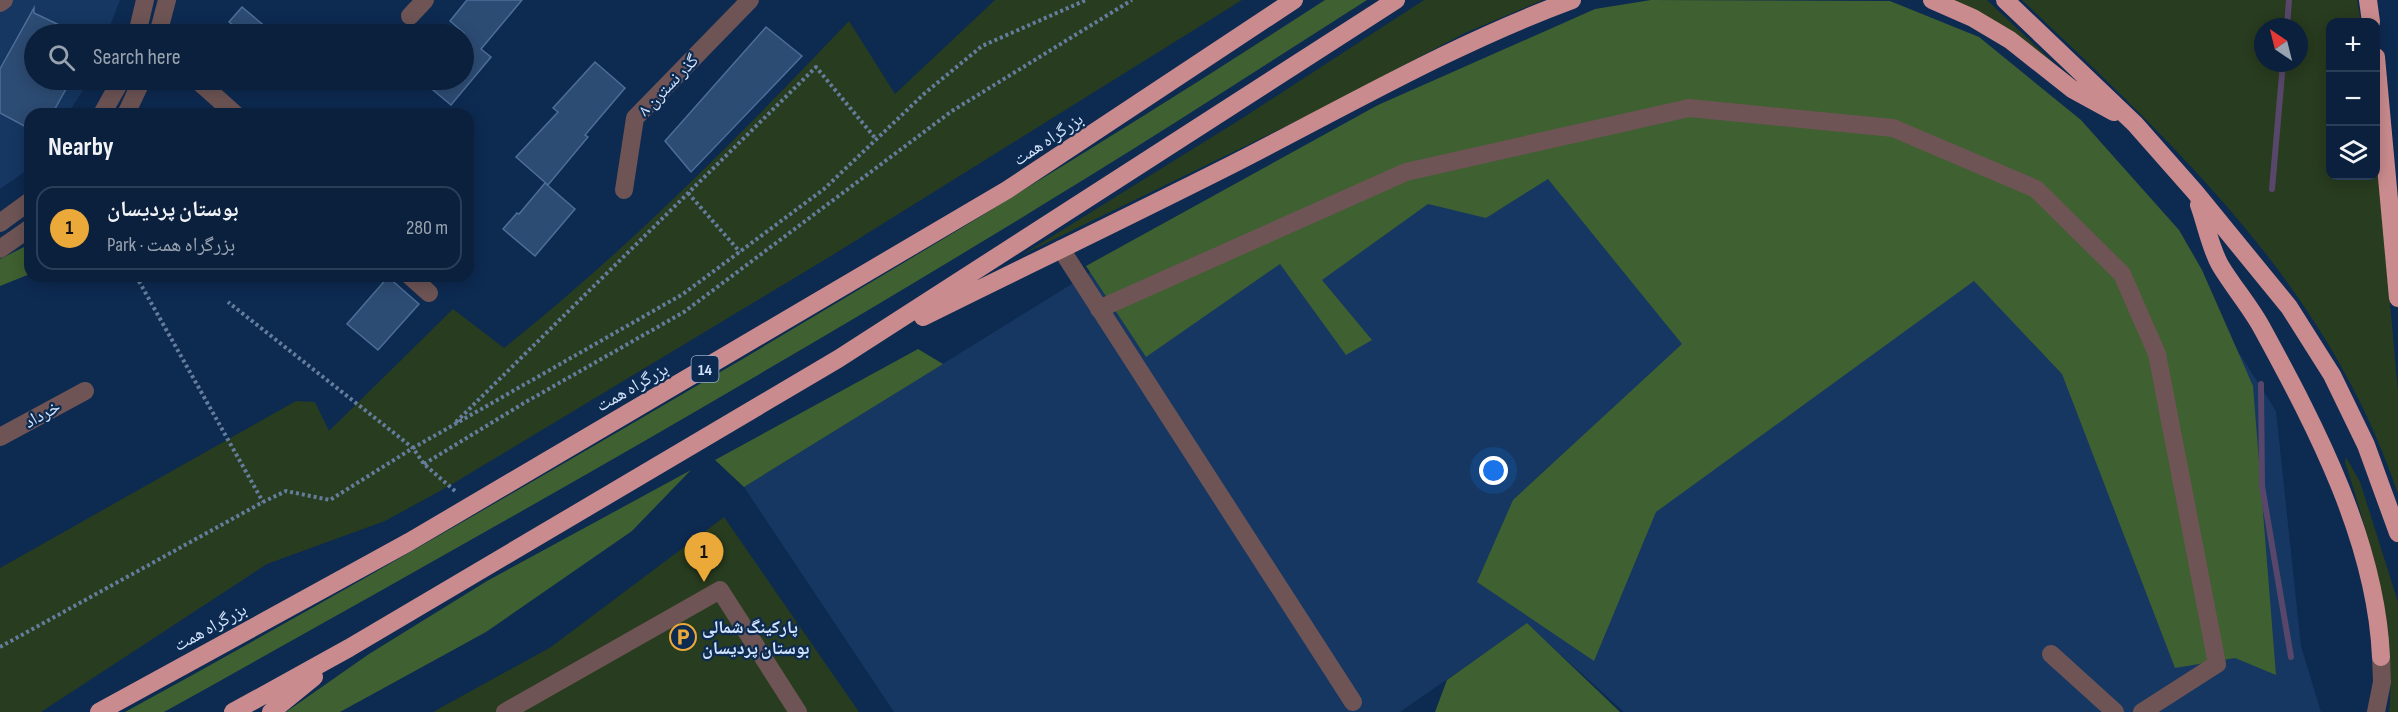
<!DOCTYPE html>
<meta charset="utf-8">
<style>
:root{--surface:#0a203d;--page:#182d48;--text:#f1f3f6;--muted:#99a3b0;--line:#2a3e57;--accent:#eba93a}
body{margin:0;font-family:"Sofia Sans Condensed","Noto Naskh Arabic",sans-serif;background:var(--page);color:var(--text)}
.controls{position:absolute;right:18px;top:18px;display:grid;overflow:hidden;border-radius:12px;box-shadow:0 3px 15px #0003}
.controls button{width:54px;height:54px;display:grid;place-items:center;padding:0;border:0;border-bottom:2px solid var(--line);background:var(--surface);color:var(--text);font:30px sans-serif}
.compass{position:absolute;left:2254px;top:18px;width:54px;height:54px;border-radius:50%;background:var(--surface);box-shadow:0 3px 15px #0003;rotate:325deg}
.you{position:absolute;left:1494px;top:471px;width:21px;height:21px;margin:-15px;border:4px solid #fff;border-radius:50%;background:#1a73e8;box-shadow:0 0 0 9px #1a73e833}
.badge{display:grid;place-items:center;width:39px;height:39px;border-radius:50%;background:var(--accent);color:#111;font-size:20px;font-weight:700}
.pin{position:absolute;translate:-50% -50px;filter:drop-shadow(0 2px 3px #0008)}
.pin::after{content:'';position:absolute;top:32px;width:21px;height:18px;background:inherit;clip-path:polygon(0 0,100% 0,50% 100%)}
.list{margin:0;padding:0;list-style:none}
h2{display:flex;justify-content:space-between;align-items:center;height:78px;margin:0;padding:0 24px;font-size:26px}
h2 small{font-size:20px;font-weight:400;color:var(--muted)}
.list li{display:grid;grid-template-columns:39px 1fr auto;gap:18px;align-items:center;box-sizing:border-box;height:84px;margin:0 12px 12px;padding:0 12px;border:2px solid var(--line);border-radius:18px}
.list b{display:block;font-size:22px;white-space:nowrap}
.list p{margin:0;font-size:20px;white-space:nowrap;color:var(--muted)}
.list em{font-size:20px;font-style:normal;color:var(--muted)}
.icon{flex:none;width:33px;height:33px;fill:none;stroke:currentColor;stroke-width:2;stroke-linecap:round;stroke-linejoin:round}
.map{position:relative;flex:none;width:2398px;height:712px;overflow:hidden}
.search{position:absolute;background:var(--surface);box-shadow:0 3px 15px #0003;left:24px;top:24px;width:450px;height:66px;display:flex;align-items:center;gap:15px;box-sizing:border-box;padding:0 21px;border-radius:33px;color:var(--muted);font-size:22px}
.panel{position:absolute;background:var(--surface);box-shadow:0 3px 15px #0003;left:24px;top:108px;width:450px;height:174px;border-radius:18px}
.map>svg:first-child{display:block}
.built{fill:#153762}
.green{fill:#283c1f;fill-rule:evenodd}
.forest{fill:#3f6030}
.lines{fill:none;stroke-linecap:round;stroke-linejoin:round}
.stream{stroke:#58476b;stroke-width:6}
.building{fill:#2d4c74;stroke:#4e6e99;stroke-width:1.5}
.path{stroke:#657d9d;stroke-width:4;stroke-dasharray:3 3;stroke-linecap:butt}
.minor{stroke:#6e5455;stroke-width:18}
.highway{stroke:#ca8b8e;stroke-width:18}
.labels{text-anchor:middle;stroke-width:4.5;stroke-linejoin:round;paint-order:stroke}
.shield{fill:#0d2a51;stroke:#97acc9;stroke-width:1.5}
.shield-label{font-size:16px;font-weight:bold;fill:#d2e4fd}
.street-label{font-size:18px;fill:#d2e4fd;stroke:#0d2a51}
.poi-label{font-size:18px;font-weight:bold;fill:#d2e4fd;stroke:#0d2a51;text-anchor:start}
</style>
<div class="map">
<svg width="2398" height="712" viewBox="0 0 2398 712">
<rect width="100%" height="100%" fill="#0d2a51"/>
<path class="built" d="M0 0H120L107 34H34V80H89L68 114H30V168L0 189Z
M1559 92 2224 329 2276 411 2301 646 2321 712H1624L1527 624 1400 712H894L744 487 1112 259Z"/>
<path class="green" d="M995 0H1242L831 256 449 486 385 521 267 564 41 712H0V568L296 401 315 402 329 431 453 309 504 348C628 249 740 136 849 21L895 94Z
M1424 0H1543L1465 33 1315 112 1022 255 1241 119Z
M1951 0H1987L2076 84Z
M2022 0H2357L2361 22H2330V176H2376V149L2398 391V494C2329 287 2176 146 2022 0ZM2263 27H2299V63H2263Z
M2346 457 2360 482 2398 602V712H2389C2398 638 2368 533 2345 462Z
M724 517 859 712H433L551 647Z"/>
<path class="forest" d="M1325 0H1367C1274 59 1182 119 1088 177 785 364 475 539 164 712H125C326 602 524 487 722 371 925 251 1127 129 1325 0Z
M1651 0 1890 1 1979 37 2081 120 2179 230 2202 270 2253 386 2276 675 2235 658 2175 668 2062 374 1974 281 1656 512 1594 661 1477 582 1513 500 1682 344 1548 179 1486 218 1428 204 1322 280 1372 340 1346 355 1280 264 1146 357 1086 266 1378 105 1595 9Z
M30 244V274L0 286V259Z
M918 349 943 364 744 487 715 460Z
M691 470 632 531 486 632 340 712H286L369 654 487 581Z
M1527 623 1620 712H1435L1447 680Z"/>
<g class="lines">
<path class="stream" d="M2287 27 2289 0
M2272 189 2283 63
M2261 384 2262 486 2291 657"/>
</g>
<path class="building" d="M467 0H522L481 49 491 57 451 105 421 80H464V33L450 21Z
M242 7 274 34H244L229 22Z
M34 8V13L78 34H34V80H71L52 114H30V129L0 113V69Z
M766 27 802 56 691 172 665 141Z
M595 62 625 88 585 135 588 137 548 185 516 157 558 112 553 108Z
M545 183 575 209 535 256 503 229 517 213 519 214Z
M388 277 419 304 378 350 347 324Z"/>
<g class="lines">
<path class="path" d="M688 193 740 252
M136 276 263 502
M456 422 816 67 876 139
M424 464 524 403 684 312 952 111 1132 0
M455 491 424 464 413 448 683 294 824 189 925 93 982 46 1086 0
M0 647 263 502 286 491 330 500 413 448 228 302"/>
<path class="minor" d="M0 3 4 0
M410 16 425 0
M137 34 145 0
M158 34 167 0
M197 80 235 114
M102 114 121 80
M126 114 142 80
M624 190 635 118 750 0
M0 223 30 201
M0 249 30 228
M1061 249 1353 702
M410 276 429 293
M1099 309 1406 172 1689 108 1893 128 2036 189 2122 274 2157 354 2217 664 2142 712
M0 437 85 391
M2051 654 2115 712
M505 712 720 590 798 712
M2376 712 2382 682 2381 657"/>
<path class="highway" d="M1932 0 1973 18 2010 40 2072 89 2114 112
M2005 0 2135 124 2195 192 2289 307 2332 375 2366 445 2398 533
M2368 0 2371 22
M2376 57 2398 298
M2199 205C2206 224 2210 247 2220 265 2233 287 2251 307 2263 330 2317 429 2376 542 2381 657
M923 317C1026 266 1130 216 1233 164 1345 107 1453 44 1572 0
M99 712 409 542 1007 190 1294 0
M233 712 349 648 838 359 1396 0
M271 712 314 677"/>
</g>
<defs>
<symbol id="parking-ring" viewBox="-11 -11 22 22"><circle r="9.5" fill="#0d2a51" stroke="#eba93a" stroke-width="1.5"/><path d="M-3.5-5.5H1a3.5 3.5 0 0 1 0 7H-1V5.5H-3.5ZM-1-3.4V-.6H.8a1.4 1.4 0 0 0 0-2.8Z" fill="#eba93a"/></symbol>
</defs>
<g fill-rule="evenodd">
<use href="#parking-ring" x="668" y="622" width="30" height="30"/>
</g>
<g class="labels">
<rect class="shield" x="691.5" y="356" width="27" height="26" rx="4.5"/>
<g class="shield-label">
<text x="705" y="375">14</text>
</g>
<g class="street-label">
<text transform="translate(668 85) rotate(-46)" y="6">گذر نسترن ۸</text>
<text transform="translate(1048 139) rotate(-34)" y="6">بزرگراه همت</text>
<text transform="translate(632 387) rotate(-30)" y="6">بزرگراه همت</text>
<text transform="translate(42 414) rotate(-29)" y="6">خرداد</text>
<text transform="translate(210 627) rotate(-29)" y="6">بزرگراه همت</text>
</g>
<g class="poi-label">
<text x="702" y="633">پارکینگ شمالی<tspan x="702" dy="21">بوستان پردیسان</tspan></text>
</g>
</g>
</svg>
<div class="controls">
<button>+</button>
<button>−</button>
<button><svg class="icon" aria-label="layers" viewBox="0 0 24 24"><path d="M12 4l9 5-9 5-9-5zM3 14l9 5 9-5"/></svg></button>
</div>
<svg class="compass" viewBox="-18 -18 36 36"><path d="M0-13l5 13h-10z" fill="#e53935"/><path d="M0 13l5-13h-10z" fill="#99a3b0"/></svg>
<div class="you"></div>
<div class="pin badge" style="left:704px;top:582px">1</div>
<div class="search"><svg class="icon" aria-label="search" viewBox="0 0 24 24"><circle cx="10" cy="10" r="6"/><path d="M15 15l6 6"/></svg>Search here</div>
<section class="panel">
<h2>Nearby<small></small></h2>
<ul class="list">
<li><span class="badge">1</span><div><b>بوستان پردیسان</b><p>Park · بزرگراه همت</p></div><em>280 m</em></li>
</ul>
</section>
</div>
